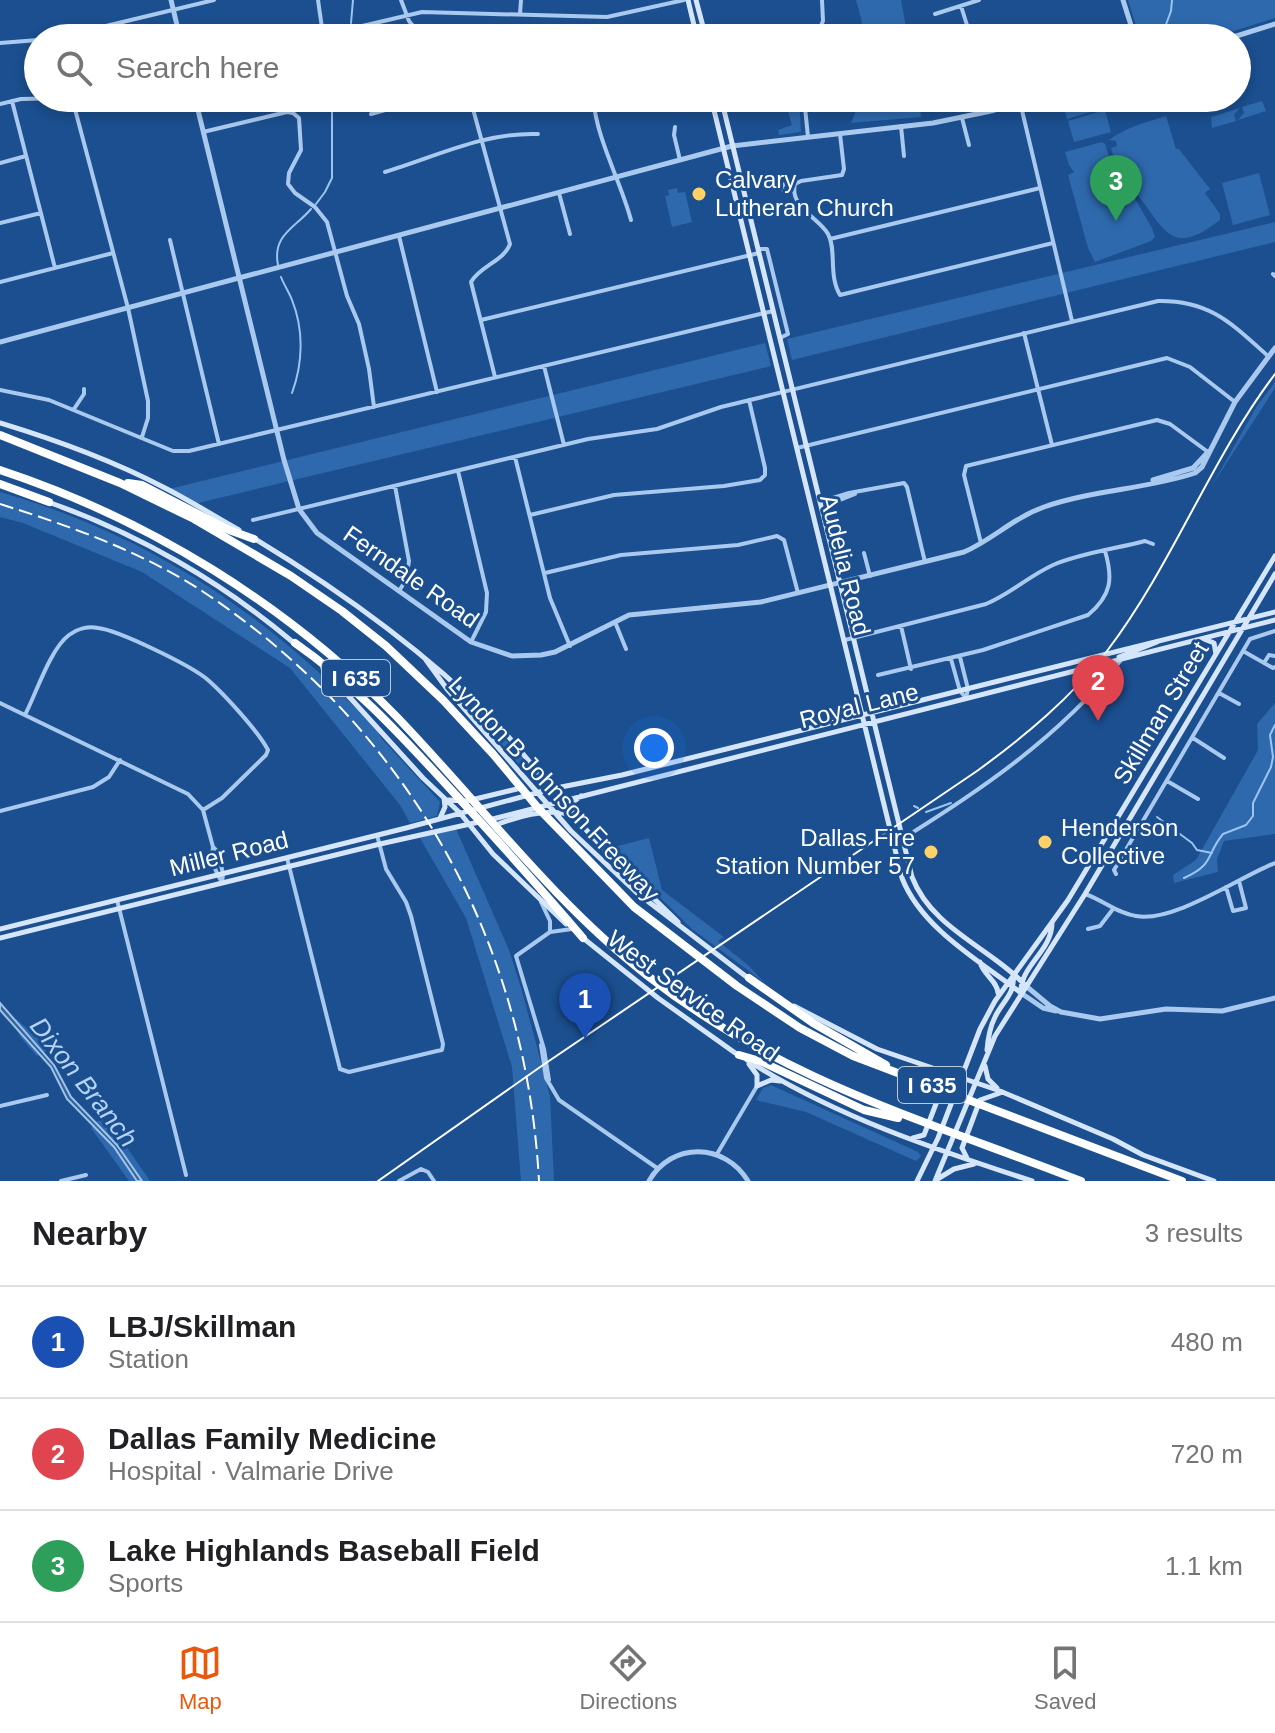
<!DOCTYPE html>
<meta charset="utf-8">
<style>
:root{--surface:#fff;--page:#f6f6f6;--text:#202124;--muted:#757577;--line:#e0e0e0;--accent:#ea580c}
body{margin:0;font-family:Arial,sans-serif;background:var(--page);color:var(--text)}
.you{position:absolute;left:654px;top:748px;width:28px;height:28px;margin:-20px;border:6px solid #fff;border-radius:50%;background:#1a73e8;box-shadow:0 0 0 12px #1a73e833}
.badge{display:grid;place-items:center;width:52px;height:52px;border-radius:50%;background:var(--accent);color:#fff;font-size:26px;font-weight:700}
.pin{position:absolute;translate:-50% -66px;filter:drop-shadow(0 2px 4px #0008)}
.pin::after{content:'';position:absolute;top:42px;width:28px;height:24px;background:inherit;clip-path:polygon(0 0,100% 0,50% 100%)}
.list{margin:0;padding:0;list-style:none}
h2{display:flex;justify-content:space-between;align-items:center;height:104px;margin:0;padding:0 32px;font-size:34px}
h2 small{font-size:26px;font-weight:400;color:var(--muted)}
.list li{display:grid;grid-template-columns:52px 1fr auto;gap:24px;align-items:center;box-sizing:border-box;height:112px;padding:0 32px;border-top:2px solid var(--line)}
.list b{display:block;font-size:30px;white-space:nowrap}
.list p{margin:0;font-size:26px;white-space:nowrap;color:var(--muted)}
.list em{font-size:26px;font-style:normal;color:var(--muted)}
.icon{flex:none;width:44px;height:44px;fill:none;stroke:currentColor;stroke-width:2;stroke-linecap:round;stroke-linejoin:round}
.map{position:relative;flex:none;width:1275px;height:1181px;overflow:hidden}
.search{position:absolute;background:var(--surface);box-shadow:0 4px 12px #0003;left:24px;right:24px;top:24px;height:88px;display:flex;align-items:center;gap:20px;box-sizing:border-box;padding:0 28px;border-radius:44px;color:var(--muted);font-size:30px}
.sheet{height:440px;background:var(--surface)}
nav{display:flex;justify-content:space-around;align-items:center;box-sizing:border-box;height:112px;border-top:2px solid var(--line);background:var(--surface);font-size:22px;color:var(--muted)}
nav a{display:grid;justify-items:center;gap:4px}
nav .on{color:var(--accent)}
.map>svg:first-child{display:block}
.green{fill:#2e69ad}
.water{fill:#3c6290;stroke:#9cc4f0;stroke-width:2}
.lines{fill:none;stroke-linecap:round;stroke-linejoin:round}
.stream{stroke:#9cc4f0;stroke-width:2}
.minor{stroke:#a9c9ee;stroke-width:4}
.tertiary{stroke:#a9c9ee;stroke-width:5}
.secondary{stroke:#d6e6fa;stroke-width:5}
.motorway{stroke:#fff;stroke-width:8}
.tram{stroke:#fff;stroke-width:2}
.rail{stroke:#fff;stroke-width:2;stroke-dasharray:14 6;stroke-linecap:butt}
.poi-dot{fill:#ffd166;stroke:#1b4f8f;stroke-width:3}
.labels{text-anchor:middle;stroke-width:6;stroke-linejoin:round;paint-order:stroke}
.shield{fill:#1b4f8f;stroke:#bbcadd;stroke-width:2}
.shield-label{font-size:22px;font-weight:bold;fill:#fff}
.poi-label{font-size:24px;fill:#fff;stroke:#1b4f8f;text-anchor:start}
.street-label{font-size:24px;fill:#fff;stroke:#1b4f8f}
.water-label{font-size:26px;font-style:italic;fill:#b5d3f5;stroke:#1b4f8f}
</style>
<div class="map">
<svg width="1275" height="1181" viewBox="0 0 1275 1181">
<rect width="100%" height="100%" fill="#1b4f8f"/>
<path class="green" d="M856 0H901L908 38H869L859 32 862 22Z
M1128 0H1275V18L1211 38H1140Z
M784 98H799L801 132 779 135 778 130 792 125Z
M861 98H919L921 117 851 123Z
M1061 98H1101L1104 108 1067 119Z
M1262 101 1266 111 1238 120 1244 113 1242 107Z
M1240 108 1234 115 1236 121 1212 128 1211 117Z
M1105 110 1111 132 1074 142 1068 121Z
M1166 116 1176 149H1179L1210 189 1205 193 1220 214V220C1179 251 1169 240 1144 203 1135 191 1125 178 1119 166L1121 179 1114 180V183L1124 180 1152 228 1155 237 1151 241 1095 262 1088 248 1068 175 1074 172 1069 165 1065 152 1102 142 1105 144 1110 159 1116 155H1113L1111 148 1117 146 1116 141 1109 140C1127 127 1144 123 1166 116Z
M1259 173 1270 215 1233 225 1222 183Z
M677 188 678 193 685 192 692 222 672 227 665 196 669 195 668 190Z
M1275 222V242L792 360 787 339Z
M765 343 771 366 198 503 169 489Z
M1275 382V388L1211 487 1257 406Z
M0 492C152 536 270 616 377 730L382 739 440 802 437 816 410 823 400 805 290 668 142 572 23 523 0 517Z
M1275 703V834L1224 841 1217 859 1218 872 1174 883 1173 875 1196 860 1258 750 1257 724Z
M477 709 529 765 523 769 473 711Z
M456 829 509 950 522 991 550 1096 554 1181H521L512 1067 466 918 420 838Z
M649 838 662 890 724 937 718 941 749 966 765 983 692 929 610 848Z
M16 1019 29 1030 40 1031 46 1051 37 1056 21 1038 12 1022Z
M771 1085 918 1152 921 1156 916 1161 806 1112 756 1100 763 1088Z
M104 1120 111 1124 150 1181H129L91 1128 97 1121Z"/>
<path class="water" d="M0 1003 54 1065 71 1097 117 1145 142 1181H137L114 1147 67 1099 51 1067 0 1010Z"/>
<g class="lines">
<path class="stream" d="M351 23 353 0
M1161 38 1171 11 1172 0
M316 204 325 192 332 178V98
M278 265C272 235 295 228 311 209
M281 277C284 285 289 292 292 300 304 330 303 363 292 393
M914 806 918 808
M926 812 951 803
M1157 817 1192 843 1197 850 1212 853
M1184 878C1215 864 1205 856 1223 834L1246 825 1253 816V803L1271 767 1273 757 1270 735 1275 725"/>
<path class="minor" d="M318 0 323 35
M401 0 409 21 423 38
M961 6 971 38
M520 14 521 0
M935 14 979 0
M56 38 214 0
M311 38 422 12 607 17 684 0
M800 38 817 34
M816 38 823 21 822 0
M1064 38H1065
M0 43 38 40
M72 98 128 308 148 401V418L142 437
M470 98 510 244C504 261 480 266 471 282L495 377
M593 98C597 141 620 179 631 220
M804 98 808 137
M987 98 991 111
M12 101 55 268
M1020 102 1072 321
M0 104 21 99 65 98
M371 114 428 98
M962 118 969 145
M901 126 904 156
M675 127 674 135 680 160
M203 132 287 112 293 113 299 118 301 150 289 173 288 184 295 193 315 207 327 222 347 296 359 324 369 369 374 407
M840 134 844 169 842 175 801 181 795 184C789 207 819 218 828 234 837 250 828 275 840 295L1053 243
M0 163 26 156
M385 172C435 157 484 132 538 134
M793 191H784L781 187 787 182 795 184
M559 193 570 234
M0 223 41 213
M399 236 437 392
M830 239 1040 188
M170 240 219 444
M759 249H767L788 334 780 338
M1273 274 1275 276
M0 282 113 253
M481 320 759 253
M1024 333 1052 445
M544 366 564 445
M0 390 49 400 173 451H189L773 311
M74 409 84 394V389
M797 448 1167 358 1190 367 1235 402
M515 457 550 598 570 646
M458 471 487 593 486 612 471 642
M395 486 409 561 406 580 399 591
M833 499 840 500 855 494
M820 502 849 493 904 483 907 487 925 562
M530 515 614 495 724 486 760 480 765 475V468L749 400
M253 520 588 439 657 429 721 407 1158 301C1210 300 1232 324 1268 356
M981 543 964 475 966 466 1157 420 1170 424 1208 452
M864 553 870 576
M545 573 621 555 738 545 777 536 784 540 798 593
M615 622 626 649
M901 626 911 669
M845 640 986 604C1010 594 1029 576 1053 565 1081 553 1115 549 1145 541L1153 544
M1243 651 1273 668 1275 667
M960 657 968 689 966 698
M951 659 960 691 966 698
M1264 663 1269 655 1275 656
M878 675 983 650 1088 615C1112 595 1113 578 1105 551
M1098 685 1114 661
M1219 693 1239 704
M0 703 188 794 203 810 213 847 218 852 223 874 222 883
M25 715C36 694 50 649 69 635 77 629 88 626 98 628 118 630 192 666 208 680 224 694 258 731 268 750L266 755 222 798 203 810
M1193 738 1224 758
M1167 781 1198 799
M0 811 93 787 109 777 120 760
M894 844C980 791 1058 738 1121 660
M213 847C211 859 215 872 222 882
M287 858 340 1069 349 1072 437 1051 442 1050 443 1044 411 916 406 902 386 869 377 835
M1116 874 1114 870 1250 639 1275 631
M1226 887 1233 911 1246 908 1239 881
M1085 894C1103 900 1116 913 1136 916 1174 923 1239 877 1275 863
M117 900 186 1175
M541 902 550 921V932
M1088 929 1100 926 1113 909
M541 1045 546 1078 559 1100 657 1168
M549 1080 544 1049 516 956 550 932 572 929
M0 1106 47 1095
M717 1154 757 1086
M61 1181 86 1175
M399 1181 421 1169 428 1172 434 1181"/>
<path class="tertiary" d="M171 0 180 38
M1123 0 1135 38
M1230 38 1275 24
M195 98 284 460 299 509 317 533 471 642 512 656 541 655 555 652 629 615 761 602 964 552C992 540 1013 518 1044 507 1093 490 1147 489 1195 473L1202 467 1235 402 1275 348
M0 342 732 146 933 123 991 111 1034 98
M1153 480 1193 468 1208 452
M1026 986 1050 1006 1061 1012 1100 1019 1166 1009 1222 1011 1275 998
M1021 993 1043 1008 1056 1011
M649 1181C672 1141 725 1143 748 1181"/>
<path class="secondary" d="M688 0 697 38
M696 0 706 38
M711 98 902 878C922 929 980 961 1021 993
M721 98 912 877C932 929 991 948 1026 986
M0 423C56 440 111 460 163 487 189 500 214 516 239 530
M48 502C137 533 222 582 294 643
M255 539C339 590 423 650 493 720 522 749 544 782 571 813 604 851 642 887 678 922
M1204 639 1214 643 1216 654
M1119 657 1157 642
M426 660 447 689 571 831 637 893 748 978
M323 668 423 778 460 813 493 854 566 924
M1089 668 1098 673 1100 679
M448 800 467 801 521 788
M440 818 445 807 444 798
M489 820 1275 620
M496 825C519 816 548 808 573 815V802L581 796
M0 929 406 828 551 789 622 775 1275 612
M0 938 380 844 479 822
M583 938 658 998 738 1055
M980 962C983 975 997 980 998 993
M1021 992C1020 966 1052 951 1052 923
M794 1006 877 1049 1000 1091 1113 1139 1143 1155 1214 1181
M987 1050C988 1038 990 1027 995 1017 1002 1002 1016 993 1013 975
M747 1060C834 1116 934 1149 1032 1181
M749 1064 757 1075V1086L771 1080 780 1081
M985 1066 988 1079 997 1088
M913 1138 924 1135 944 1083 932 1069
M967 1158 962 1148 980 1100 1000 1093
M936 1180 954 1169 974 1164
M917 1181 938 1138 980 1029 995 1001 1068 900 1275 556
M935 1181 995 1036 1085 894 1275 574"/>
<path class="motorway" d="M0 435 120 483 194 519 291 576 342 611 386 646 443 700 493 754 539 809 634 907 737 986 800 1028 853 1056 1182 1181
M0 470C148 519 286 604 395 715 479 802 552 901 648 976 783 1082 925 1120 1081 1181
M128 483 142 485 229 530 254 539
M0 484 49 502
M295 643C351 682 397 731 443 781 491 833 537 884 583 938
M749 978 813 1023 886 1065
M739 1055 760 1061 864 1110 898 1118"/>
<path class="tram" d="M378 1181 543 1065 977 771C1025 736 1071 698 1107 651 1173 564 1210 460 1275 374"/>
<path class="rail" d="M0 504C70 526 143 552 205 593 407 728 526 939 539 1181"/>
</g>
<g class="poi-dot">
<circle cx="699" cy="194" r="8"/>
<circle cx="1045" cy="842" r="8"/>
<circle cx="931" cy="852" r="8"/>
</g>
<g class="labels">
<g class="shield">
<rect x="322" y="660" width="68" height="36" rx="6"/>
<rect x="898" y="1067" width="68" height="36" rx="6"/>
</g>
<g class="shield-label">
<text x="356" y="686">I 635</text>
<text x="932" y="1093">I 635</text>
</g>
<g class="poi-label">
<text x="715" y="188">Calvary<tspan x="715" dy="28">Lutheran Church</tspan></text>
<text x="1061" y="836">Henderson<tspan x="1061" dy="28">Collective</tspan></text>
<text x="915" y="846" text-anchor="end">Dallas Fire<tspan x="915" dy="28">Station Number 57</tspan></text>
</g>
<g class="street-label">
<text transform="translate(845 565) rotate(76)" y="8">Audelia Road</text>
<text transform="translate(411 577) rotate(35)" y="8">Ferndale Road</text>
<text transform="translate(859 706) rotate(-14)" y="8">Royal Lane</text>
<text transform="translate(1161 713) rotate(-59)" y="8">Skillman Street</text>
<text transform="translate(554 789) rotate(47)" y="8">Lyndon B Johnson Freeway</text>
<text transform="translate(229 854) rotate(-14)" y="8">Miller Road</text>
<text transform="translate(693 996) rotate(36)" y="8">West Service Road</text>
</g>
<g class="water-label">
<text transform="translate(84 1082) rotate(52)" y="9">Dixon Branch</text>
</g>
</g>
</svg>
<div class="you"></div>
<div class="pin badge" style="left:585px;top:1039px;background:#1a4fb4">1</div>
<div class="pin badge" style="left:1098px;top:721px;background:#e0444e">2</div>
<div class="pin badge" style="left:1116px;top:221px;background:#2e9e5b">3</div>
<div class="search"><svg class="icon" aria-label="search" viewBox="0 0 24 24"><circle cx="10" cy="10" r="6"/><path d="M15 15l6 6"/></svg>Search here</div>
</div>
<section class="sheet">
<h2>Nearby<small>3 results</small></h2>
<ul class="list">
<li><span class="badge" style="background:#1a4fb4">1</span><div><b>LBJ/Skillman</b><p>Station</p></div><em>480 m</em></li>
<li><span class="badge" style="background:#e0444e">2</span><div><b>Dallas Family Medicine</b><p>Hospital · Valmarie Drive</p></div><em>720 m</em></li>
<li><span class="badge" style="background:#2e9e5b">3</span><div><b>Lake Highlands Baseball Field</b><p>Sports</p></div><em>1.1 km</em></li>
</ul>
</section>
<nav>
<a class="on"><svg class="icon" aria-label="map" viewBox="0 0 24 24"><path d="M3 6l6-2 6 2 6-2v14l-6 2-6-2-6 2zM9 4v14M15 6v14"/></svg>Map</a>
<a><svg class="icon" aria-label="directions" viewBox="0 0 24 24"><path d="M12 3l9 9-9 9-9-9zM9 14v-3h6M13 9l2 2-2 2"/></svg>Directions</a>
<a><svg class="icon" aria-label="saved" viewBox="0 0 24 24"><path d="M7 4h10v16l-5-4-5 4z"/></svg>Saved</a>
</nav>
